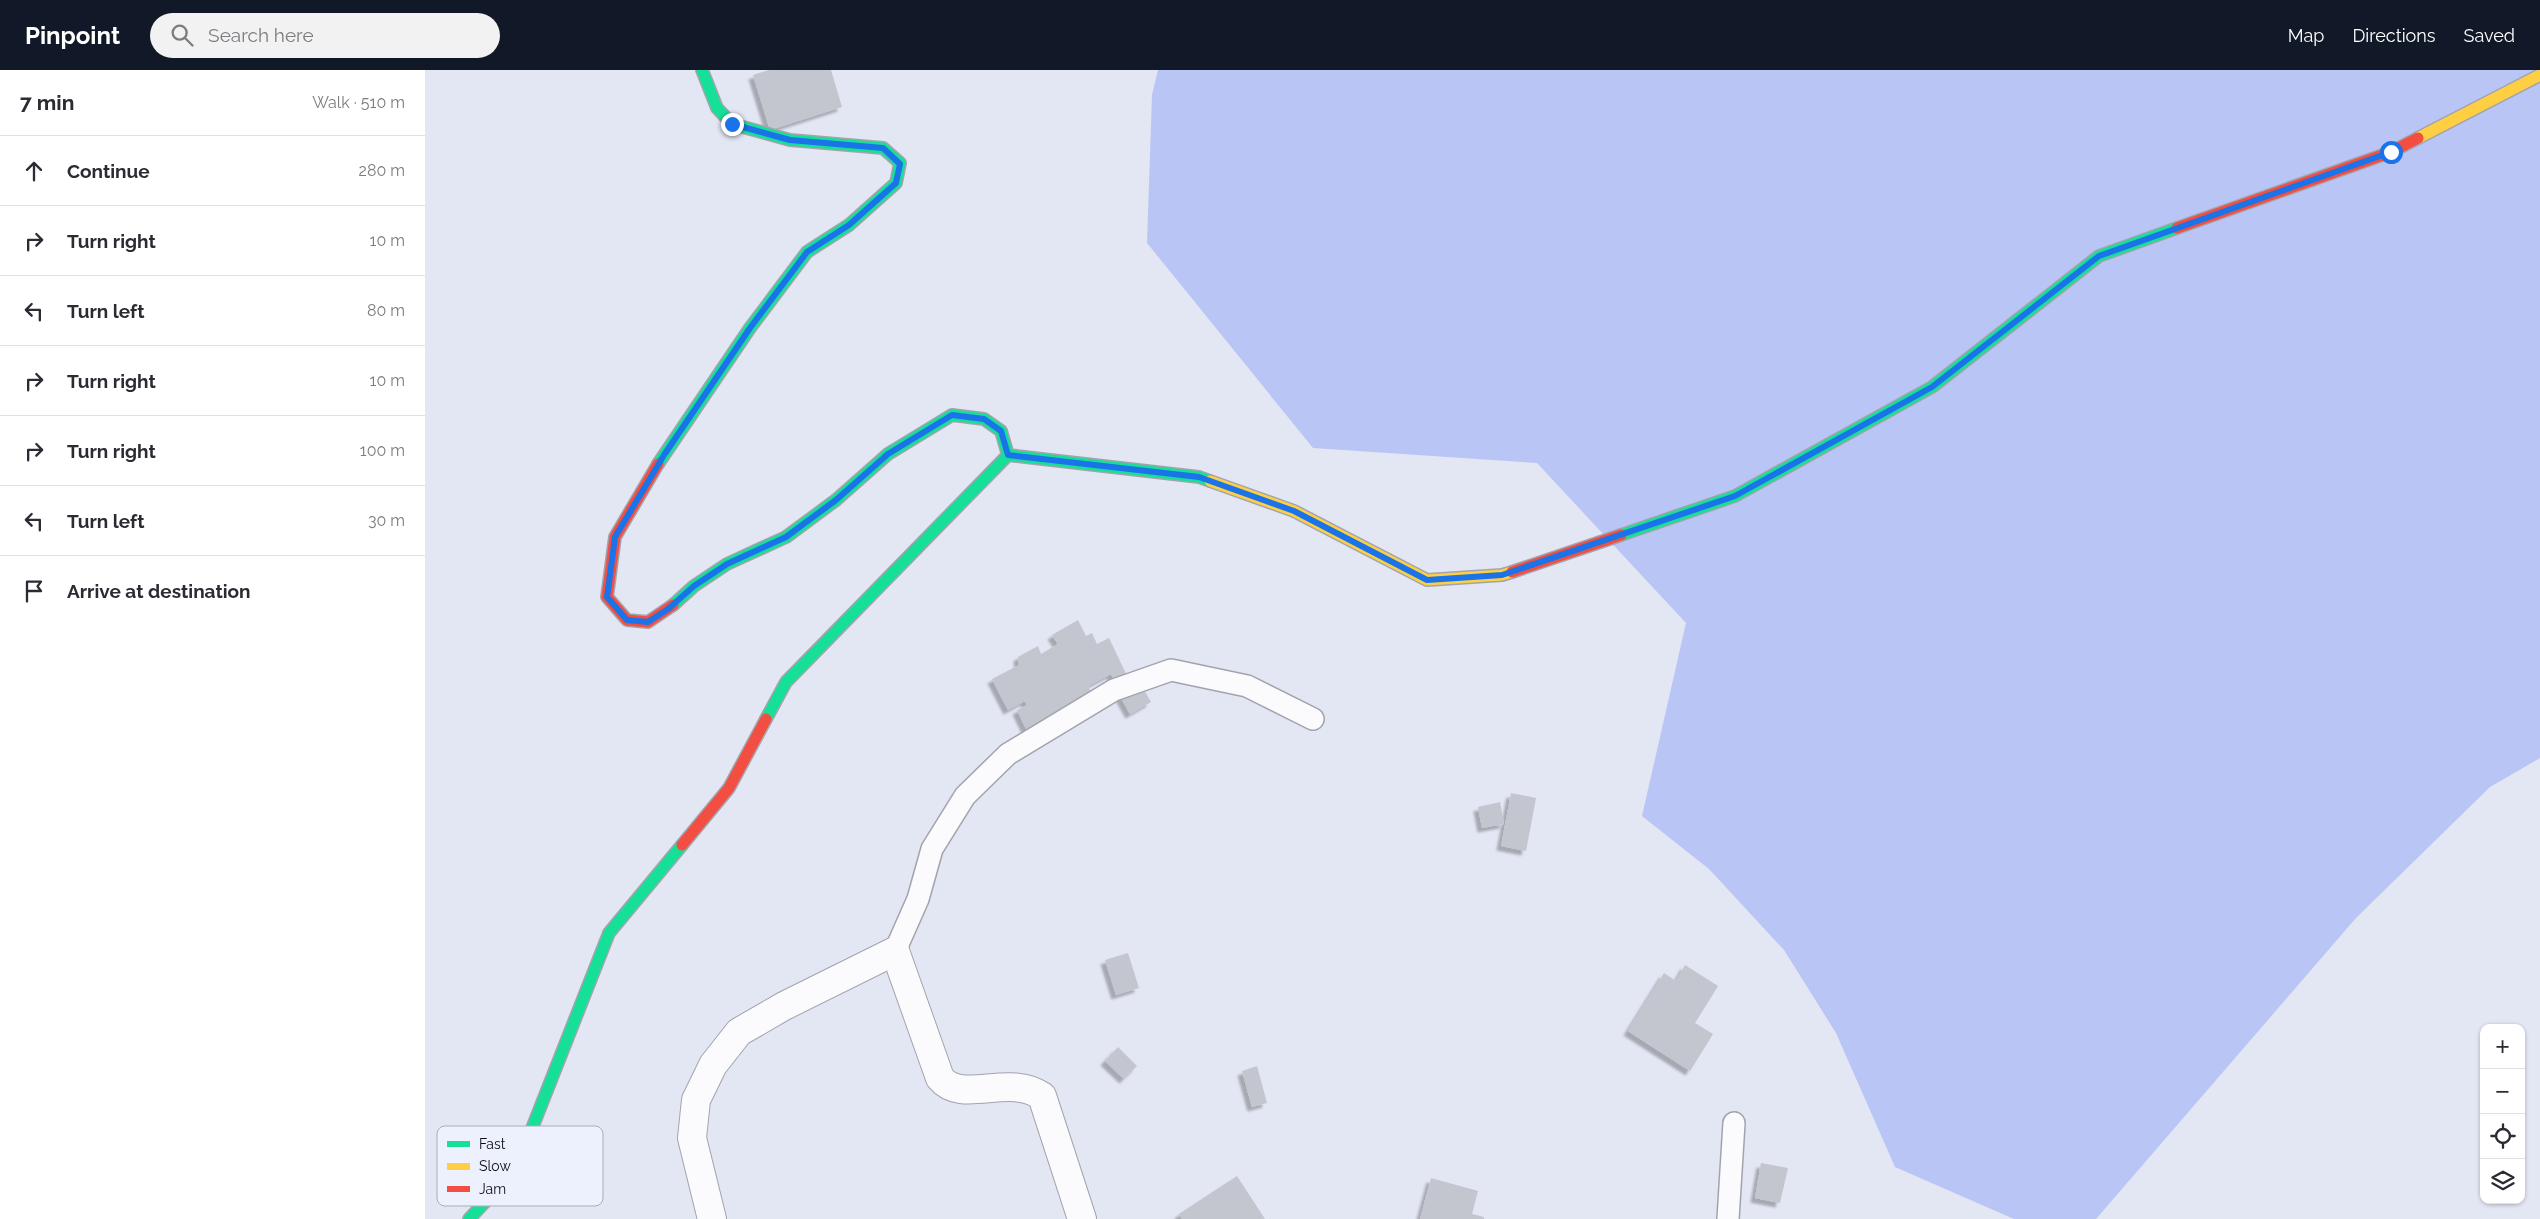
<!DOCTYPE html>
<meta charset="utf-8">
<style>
:root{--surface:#fff;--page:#f2f2f3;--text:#2b2b33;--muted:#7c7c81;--line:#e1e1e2;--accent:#111827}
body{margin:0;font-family:Raleway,sans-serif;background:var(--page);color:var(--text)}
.controls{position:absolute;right:15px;bottom:15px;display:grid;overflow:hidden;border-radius:10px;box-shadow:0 1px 4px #0004}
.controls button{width:45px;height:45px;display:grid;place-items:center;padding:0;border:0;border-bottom:1px solid var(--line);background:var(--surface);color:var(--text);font:25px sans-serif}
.stop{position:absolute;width:15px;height:15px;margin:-11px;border:4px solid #1a73e8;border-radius:50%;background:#fff}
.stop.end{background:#1a73e8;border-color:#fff;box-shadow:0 1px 5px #0008}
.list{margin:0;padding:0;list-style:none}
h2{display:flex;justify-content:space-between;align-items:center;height:65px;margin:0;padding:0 20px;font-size:21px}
h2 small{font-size:16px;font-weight:400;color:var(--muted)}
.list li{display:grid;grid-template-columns:32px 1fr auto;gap:15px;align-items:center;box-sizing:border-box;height:70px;padding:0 20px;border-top:1px solid var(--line)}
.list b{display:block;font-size:19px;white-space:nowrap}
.list em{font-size:16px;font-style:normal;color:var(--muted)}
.icon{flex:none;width:28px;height:28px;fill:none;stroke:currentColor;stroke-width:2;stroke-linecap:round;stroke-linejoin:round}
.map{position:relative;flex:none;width:2115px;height:1149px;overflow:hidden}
header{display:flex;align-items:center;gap:30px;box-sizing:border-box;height:70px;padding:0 25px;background:var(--accent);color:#fff}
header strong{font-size:24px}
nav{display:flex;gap:28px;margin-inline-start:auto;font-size:18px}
.search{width:350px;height:45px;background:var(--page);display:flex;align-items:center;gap:12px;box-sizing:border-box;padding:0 18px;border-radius:28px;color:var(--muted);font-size:19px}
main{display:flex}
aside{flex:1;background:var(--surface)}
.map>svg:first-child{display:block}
.forest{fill:#b9c5f4}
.building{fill:#c3c5cf;filter:url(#shadow)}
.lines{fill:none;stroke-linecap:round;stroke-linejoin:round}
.lane-casing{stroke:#a2a4ad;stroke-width:24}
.street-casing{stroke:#a2a4ad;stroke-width:30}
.fast-casing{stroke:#a2a4ad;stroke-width:14}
.slow-casing{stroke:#a2a4ad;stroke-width:14}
.jam-casing{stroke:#a2a4ad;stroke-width:14}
.lane{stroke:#fbfbfd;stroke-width:21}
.street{stroke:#fbfbfd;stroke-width:28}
.fast{stroke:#16e098;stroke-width:11}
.slow{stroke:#ffcf43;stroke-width:11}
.jam{stroke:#f24e42;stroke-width:11}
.route{stroke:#1a73e8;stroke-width:6}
.key{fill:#edf1fe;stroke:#a9adb8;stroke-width:1}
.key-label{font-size:14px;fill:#0b0d14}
</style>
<header>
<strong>Pinpoint</strong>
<div class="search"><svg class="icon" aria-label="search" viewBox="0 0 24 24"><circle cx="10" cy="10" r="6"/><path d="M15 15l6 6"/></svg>Search here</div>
<nav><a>Map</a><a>Directions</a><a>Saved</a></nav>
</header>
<main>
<aside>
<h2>7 min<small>Walk · 510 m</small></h2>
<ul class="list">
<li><svg class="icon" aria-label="ahead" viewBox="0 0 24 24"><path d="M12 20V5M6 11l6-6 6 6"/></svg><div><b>Continue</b></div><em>280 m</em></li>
<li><svg class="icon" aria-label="right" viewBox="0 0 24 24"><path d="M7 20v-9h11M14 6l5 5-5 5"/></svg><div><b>Turn right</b></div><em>10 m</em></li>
<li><svg class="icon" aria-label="left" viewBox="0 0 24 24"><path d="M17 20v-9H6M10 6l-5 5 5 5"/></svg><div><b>Turn left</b></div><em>80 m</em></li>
<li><svg class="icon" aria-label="right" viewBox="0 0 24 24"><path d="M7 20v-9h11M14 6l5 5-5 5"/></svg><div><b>Turn right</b></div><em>10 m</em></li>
<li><svg class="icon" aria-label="right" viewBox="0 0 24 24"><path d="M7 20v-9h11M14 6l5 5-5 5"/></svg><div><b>Turn right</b></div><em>100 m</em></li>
<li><svg class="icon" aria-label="left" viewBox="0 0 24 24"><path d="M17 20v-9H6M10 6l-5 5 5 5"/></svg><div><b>Turn left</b></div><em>30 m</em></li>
<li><svg class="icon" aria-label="arrive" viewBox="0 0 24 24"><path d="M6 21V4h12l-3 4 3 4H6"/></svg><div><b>Arrive at destination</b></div></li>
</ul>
</aside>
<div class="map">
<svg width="2115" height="1149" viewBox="0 0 2115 1149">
<defs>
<filter id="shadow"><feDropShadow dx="-4.5" dy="4.5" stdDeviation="1" flood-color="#0004"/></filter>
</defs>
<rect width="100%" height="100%" fill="#e3e6f3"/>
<path class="forest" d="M733 0H2115V688L2065 717 1931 848 1671 1149H1589L1470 1097 1411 963 1359 880 1284 799 1217 746 1261 553 1112 393 888 378 722 173 727 25Z"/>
<path class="building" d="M344 0H406L417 37 345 60 328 5Z
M653 550 661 566 667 563 672 574 684 568 704 610 692 616 686 604 663 616 669 628 603 663 592 640 602 635 600 631 583 640 567 609 594 595 593 587 613 576 616 584 633 574 627 565Z
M716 615 726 632 705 644 695 626Z
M1086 723 1111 728 1101 781 1076 776Z
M1075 732 1079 754 1057 758 1053 737Z
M703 883 714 918 691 925 680 890Z
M1260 895 1293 916 1270 953 1288 964 1265 1001 1203 961 1239 903 1251 911Z
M693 977 712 996 699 1009 680 991Z
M832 996 842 1033 827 1037 817 1001Z
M1336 1093 1363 1098 1355 1133 1330 1128Z
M812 1106 840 1149H757L754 1144Z
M1006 1108 1053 1121 1047 1144 1059 1147V1149H995Z"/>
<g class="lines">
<defs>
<path id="lane" d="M470 881 493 829 507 779 540 726 583 684 689 620 746 600 822 616 888 649
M1303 1149 1309 1053"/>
<path id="street" d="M287 1149 267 1068 271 1030 288 995 314 962 359 936 470 881 515 1008C537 1035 583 1003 617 1026L657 1149"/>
<path id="fast" d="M233 394 325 258 382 182 424 155 471 113 475 93 458 78 365 70 307 54 292 38 277 0
M1196 465 1310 426 1507 317 1674 186 1752 158
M248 535 269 516 302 494 361 467 411 430 463 384 527 345 559 349 576 361 583 385
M341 649 361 612 583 385 774 407 785 411
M44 1149 91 1099 184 863 257 775"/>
<path id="slow" d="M1993 68 2115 5
M785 411 869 441 1002 510 1077 505 1087 502"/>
<path id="jam" d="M1752 158 1966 82 1993 68
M233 394 190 467 182 527 202 550 223 552 248 535
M1087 502 1196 465
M257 775 304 718 341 649"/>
</defs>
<use href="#lane" class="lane-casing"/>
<use href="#street" class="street-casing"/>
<use href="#fast" class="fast-casing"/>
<use href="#slow" class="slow-casing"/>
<use href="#jam" class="jam-casing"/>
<use href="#lane" class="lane"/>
<use href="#street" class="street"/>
<use href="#fast" class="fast"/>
<use href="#slow" class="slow"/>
<use href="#jam" class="jam"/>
</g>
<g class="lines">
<path class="route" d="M307 54 365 70 458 78 475 94 471 113 424 155 382 182 325 258 239 385 190 467 182 527 202 550 223 552 243 539 269 516 302 494 361 467 411 430 463 384 527 345 559 349 576 361 583 385 774 407 869 441 1002 510 1077 505 1310 426 1507 317 1674 186 1966 82"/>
</g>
<rect x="12" y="1056" width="166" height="80" rx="8" class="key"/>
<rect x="22" y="1071" width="23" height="6" fill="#16e098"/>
<rect x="22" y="1093" width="23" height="7" fill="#ffcf43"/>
<rect x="22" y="1116" width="23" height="6" fill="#f24e42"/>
<g class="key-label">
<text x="54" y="1079">Fast</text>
<text x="54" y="1101">Slow</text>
<text x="54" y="1124">Jam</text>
</g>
</svg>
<div class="controls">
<button>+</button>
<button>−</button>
<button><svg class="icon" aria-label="locate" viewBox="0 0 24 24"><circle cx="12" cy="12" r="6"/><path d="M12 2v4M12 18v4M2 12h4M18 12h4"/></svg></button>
<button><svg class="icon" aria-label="layers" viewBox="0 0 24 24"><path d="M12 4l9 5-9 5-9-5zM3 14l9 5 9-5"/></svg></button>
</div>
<div class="stop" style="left:1966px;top:82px"></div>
<div class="stop end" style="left:307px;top:54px"></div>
</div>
</main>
